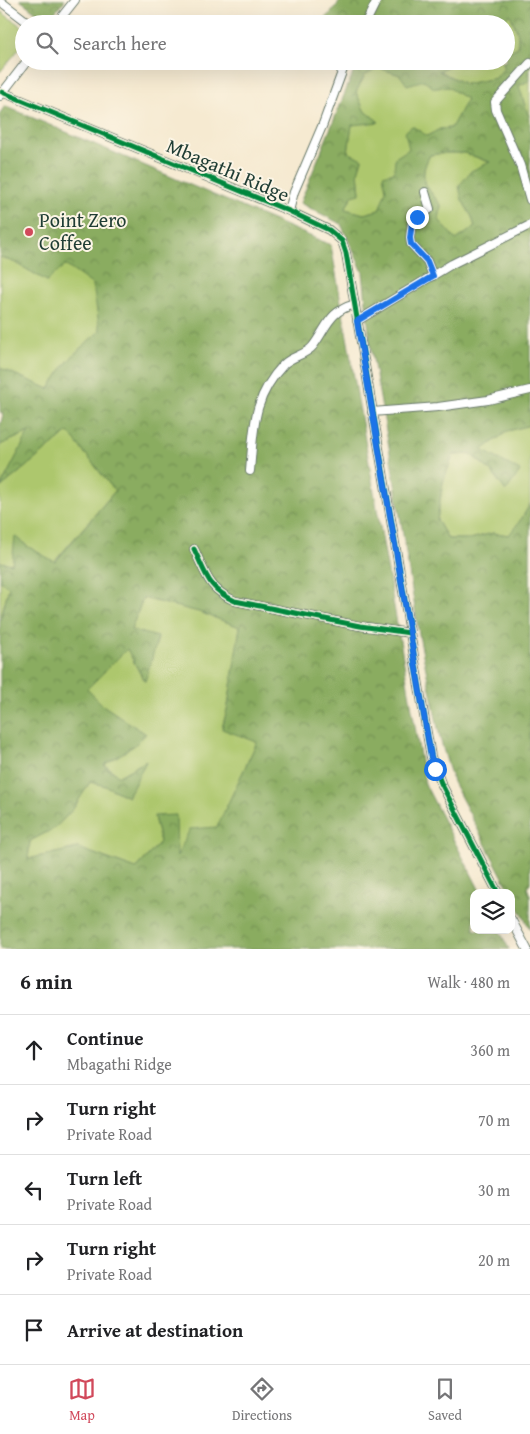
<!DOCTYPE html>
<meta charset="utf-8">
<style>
:root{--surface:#fff;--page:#f6f6f6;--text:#202124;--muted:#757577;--line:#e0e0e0;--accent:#d1495b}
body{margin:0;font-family:"Gentium Book Plus",serif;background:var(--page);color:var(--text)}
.controls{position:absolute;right:15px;bottom:15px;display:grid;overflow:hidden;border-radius:10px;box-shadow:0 5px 20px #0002}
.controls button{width:45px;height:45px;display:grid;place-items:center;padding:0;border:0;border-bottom:1px solid var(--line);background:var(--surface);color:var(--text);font:25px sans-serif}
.stop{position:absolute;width:15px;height:15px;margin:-11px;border:4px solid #1a73e8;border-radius:50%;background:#fff}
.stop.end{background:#1a73e8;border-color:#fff;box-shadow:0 1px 5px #0008}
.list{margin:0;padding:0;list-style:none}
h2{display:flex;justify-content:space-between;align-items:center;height:65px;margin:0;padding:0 20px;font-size:21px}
h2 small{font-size:16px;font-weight:400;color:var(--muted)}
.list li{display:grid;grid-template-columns:32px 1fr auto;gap:15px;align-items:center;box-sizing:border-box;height:70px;padding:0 20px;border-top:1px solid var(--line)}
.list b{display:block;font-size:19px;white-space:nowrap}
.list p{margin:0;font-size:16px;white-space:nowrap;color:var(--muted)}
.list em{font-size:16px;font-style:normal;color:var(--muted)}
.icon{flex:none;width:28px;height:28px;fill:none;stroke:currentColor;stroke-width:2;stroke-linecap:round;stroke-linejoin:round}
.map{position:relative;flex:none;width:530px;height:949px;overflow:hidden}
.search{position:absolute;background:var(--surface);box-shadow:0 5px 20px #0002;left:15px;right:15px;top:15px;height:55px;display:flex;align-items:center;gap:12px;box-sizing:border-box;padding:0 18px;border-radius:28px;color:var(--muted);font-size:19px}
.sheet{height:415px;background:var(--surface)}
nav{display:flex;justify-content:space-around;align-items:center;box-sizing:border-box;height:70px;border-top:1px solid var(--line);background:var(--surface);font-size:14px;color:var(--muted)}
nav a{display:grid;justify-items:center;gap:2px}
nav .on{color:var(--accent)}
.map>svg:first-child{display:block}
.green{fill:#adc76d;stroke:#668250}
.forest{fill:url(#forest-crowns);stroke:#54744a;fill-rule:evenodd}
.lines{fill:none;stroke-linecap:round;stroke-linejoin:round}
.minor-casing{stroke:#6a7a6b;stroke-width:10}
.minor{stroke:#fff;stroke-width:8}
.cycleway-casing{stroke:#fcf5e5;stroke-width:8}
.cycleway{stroke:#00873e;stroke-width:5}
.route{stroke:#1a73e8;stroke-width:6}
.poi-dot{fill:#d1495b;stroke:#fcf5e5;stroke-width:2}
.labels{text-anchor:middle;stroke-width:4;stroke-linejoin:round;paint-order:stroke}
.street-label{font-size:20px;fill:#1f3d34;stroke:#fcf5e5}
.poi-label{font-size:20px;fill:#1f3d34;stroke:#fcf5e5;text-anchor:start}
</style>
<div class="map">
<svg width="530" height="949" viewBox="0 0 530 949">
<defs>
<pattern id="forest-crowns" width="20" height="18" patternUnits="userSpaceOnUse" patternTransform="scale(1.25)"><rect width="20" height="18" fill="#8aac60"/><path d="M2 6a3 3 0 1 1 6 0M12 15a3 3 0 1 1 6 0" fill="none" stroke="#708d50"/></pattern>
</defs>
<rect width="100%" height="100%" fill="#fcf5e5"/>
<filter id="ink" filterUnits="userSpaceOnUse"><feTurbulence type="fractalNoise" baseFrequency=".02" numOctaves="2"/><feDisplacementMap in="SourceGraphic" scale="10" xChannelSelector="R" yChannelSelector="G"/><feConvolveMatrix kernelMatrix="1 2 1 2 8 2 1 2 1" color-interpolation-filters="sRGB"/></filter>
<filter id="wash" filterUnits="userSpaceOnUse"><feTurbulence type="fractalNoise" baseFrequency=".0096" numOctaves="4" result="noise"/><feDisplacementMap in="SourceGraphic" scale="20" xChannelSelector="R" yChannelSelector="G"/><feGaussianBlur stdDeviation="1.12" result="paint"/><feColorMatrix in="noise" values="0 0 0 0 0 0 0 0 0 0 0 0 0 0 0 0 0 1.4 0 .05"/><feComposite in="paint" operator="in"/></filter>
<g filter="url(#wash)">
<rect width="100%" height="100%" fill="#f6ead1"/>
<path class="green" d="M0 11 24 28V43L0 72Z
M510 13 518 34V47L506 53V24H501Z
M459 61H503L504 68 496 78 465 84 439 71Z
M379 68 400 75 424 80 434 88 448 87 467 99 451 128 440 129 427 136 412 126 410 149 394 172 379 210 364 214 345 209 353 195 360 193 358 172 362 159 348 153 352 124 379 122 364 110 356 92 365 75Z
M530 80V115H528L519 86Z
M444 153H465L491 163 471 171 462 200 472 217 475 227 456 240 439 220 441 205C426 187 417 178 430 155Z
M0 257 16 263 47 281 65 265 94 285 100 331C76 351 65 362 49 389L0 368Z
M530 425V504L522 518 510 535 493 533 470 539H448L437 520 443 482 453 455 470 454 491 471 506 491 481 450 508 431Z
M30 432 0 487V445Z
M68 432 115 491 54 562 27 546 16 536 12 564 0 562V488Z
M0 581 9 587 0 620Z
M143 598 199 612 240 627 228 706 222 728 257 742 217 827 177 857 154 817 160 842 136 869 78 848 28 859 30 841 55 828 73 809 90 782 106 786 128 797 146 761 119 776 104 764 135 745 146 734 104 706 87 689 127 649 144 681 158 638 131 630Z"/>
<path class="forest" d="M20 0H65L48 21Z
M341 0H530V80L519 86 528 115H530V425L508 431 482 450 520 471 506 491 491 471 471 454 453 455 443 482 437 520 448 539H470L493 533 509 535 522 518 530 504V883L527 887 530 896V929L453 782 440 738 420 640 389 447 370 343 363 272 341 224 300 203 358 61H459L439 71 465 84 496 78 504 68 503 61H506V53L518 47V34L510 14 501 24H317L331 13ZM379 68 400 75 407 85 424 80 434 88 448 87 467 99 451 128 440 129 427 136 412 126 405 132 409 149 395 158 394 172 383 175 386 190 379 210 364 214 345 209 352 196 360 194 358 172 362 159 348 152 352 125 379 122 364 110 356 92 365 75ZM444 153H465L490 162 471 171 459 186 462 200 472 217 475 227 456 240 439 220 441 205C426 187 417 178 430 155Z
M5 106 331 245 425 784 481 893H474V930H499L509 949H0V620L9 587 0 581V562L12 564 15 536 27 546 55 562 115 491 68 432 0 488 29 432 0 445V427L3 414 0 412V368L49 389C65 362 76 351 100 331L93 285 65 265 47 281 16 263 0 257V113ZM143 598 199 612 240 627 228 706 222 729 257 742 217 827 190 829 177 856 176 815 154 816 160 842 136 869 78 848 28 859 30 841 55 828 73 809 90 782 106 786 128 797 146 761 119 776 104 765 135 745 146 734 104 706 87 689 127 649 145 682 158 637 131 630Z"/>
</g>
<g filter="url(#ink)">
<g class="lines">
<defs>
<path id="minor" d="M0 1 30 24
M56 24 75 0
M365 24 377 0
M530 63 495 102 496 110 520 165 530 200
M2 92 289 211 329 230 342 241 346 253 431 757 441 783 498 893
M0 96 27 61
M425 192 430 209 412 222 410 238 411 244 427 261 433 276
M289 211 294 192 323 124 346 61
M357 321 452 264 530 225
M372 412 438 407 488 400 530 390
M250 471C254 428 252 398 284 364 292 356 306 355 313 346 328 326 328 312 355 304
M194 549C206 574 208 589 235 601L360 626 410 633
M511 919 527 949"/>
</defs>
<use href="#minor" class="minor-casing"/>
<use href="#minor" class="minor"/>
<defs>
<path id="cycleway" d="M2 92 289 211 329 230 342 241 346 253 431 757 441 783 498 893
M194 549C206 574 208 589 235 601L360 626 410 633"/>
</defs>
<use href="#cycleway" class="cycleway-casing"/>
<use href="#cycleway" class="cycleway"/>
</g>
</g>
<g class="lines" filter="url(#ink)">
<path class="route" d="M417 217 412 222 410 238 411 244 427 261 433 276 357 321 431 757 435 769"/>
</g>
<circle class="poi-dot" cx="29" cy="232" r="5"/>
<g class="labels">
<g class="street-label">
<text transform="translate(228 170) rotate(23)" y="7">Mbagathi Ridge</text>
</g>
<g class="poi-label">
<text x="39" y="227">Point Zero<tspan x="39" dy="23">Coffee</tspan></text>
</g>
</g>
</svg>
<div class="controls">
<button><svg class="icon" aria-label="layers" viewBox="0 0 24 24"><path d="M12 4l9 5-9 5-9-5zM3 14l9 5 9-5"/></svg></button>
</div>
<div class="stop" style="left:435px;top:769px"></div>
<div class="stop end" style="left:417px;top:217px"></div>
<div class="search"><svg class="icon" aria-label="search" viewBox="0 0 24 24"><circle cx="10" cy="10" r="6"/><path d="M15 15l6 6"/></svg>Search here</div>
</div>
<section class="sheet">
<h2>6 min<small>Walk · 480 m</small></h2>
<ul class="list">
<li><svg class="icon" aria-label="ahead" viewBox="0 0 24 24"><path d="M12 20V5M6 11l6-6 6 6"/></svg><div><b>Continue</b><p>Mbagathi Ridge</p></div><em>360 m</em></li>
<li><svg class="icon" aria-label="right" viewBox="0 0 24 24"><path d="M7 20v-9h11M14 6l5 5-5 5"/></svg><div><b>Turn right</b><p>Private Road</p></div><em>70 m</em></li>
<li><svg class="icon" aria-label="left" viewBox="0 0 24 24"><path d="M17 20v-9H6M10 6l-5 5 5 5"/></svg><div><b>Turn left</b><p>Private Road</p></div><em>30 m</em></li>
<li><svg class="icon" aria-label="right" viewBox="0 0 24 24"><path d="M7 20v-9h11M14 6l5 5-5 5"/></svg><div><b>Turn right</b><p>Private Road</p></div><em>20 m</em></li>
<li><svg class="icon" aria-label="arrive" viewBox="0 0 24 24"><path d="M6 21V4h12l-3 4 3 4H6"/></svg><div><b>Arrive at destination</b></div></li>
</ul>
</section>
<nav>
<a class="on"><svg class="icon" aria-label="map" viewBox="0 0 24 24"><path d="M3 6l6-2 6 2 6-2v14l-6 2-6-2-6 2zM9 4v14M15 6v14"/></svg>Map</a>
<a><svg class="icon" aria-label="directions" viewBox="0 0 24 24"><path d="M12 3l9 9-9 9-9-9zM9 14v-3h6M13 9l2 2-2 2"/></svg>Directions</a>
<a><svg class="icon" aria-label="saved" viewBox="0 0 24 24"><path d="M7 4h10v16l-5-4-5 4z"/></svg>Saved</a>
</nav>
